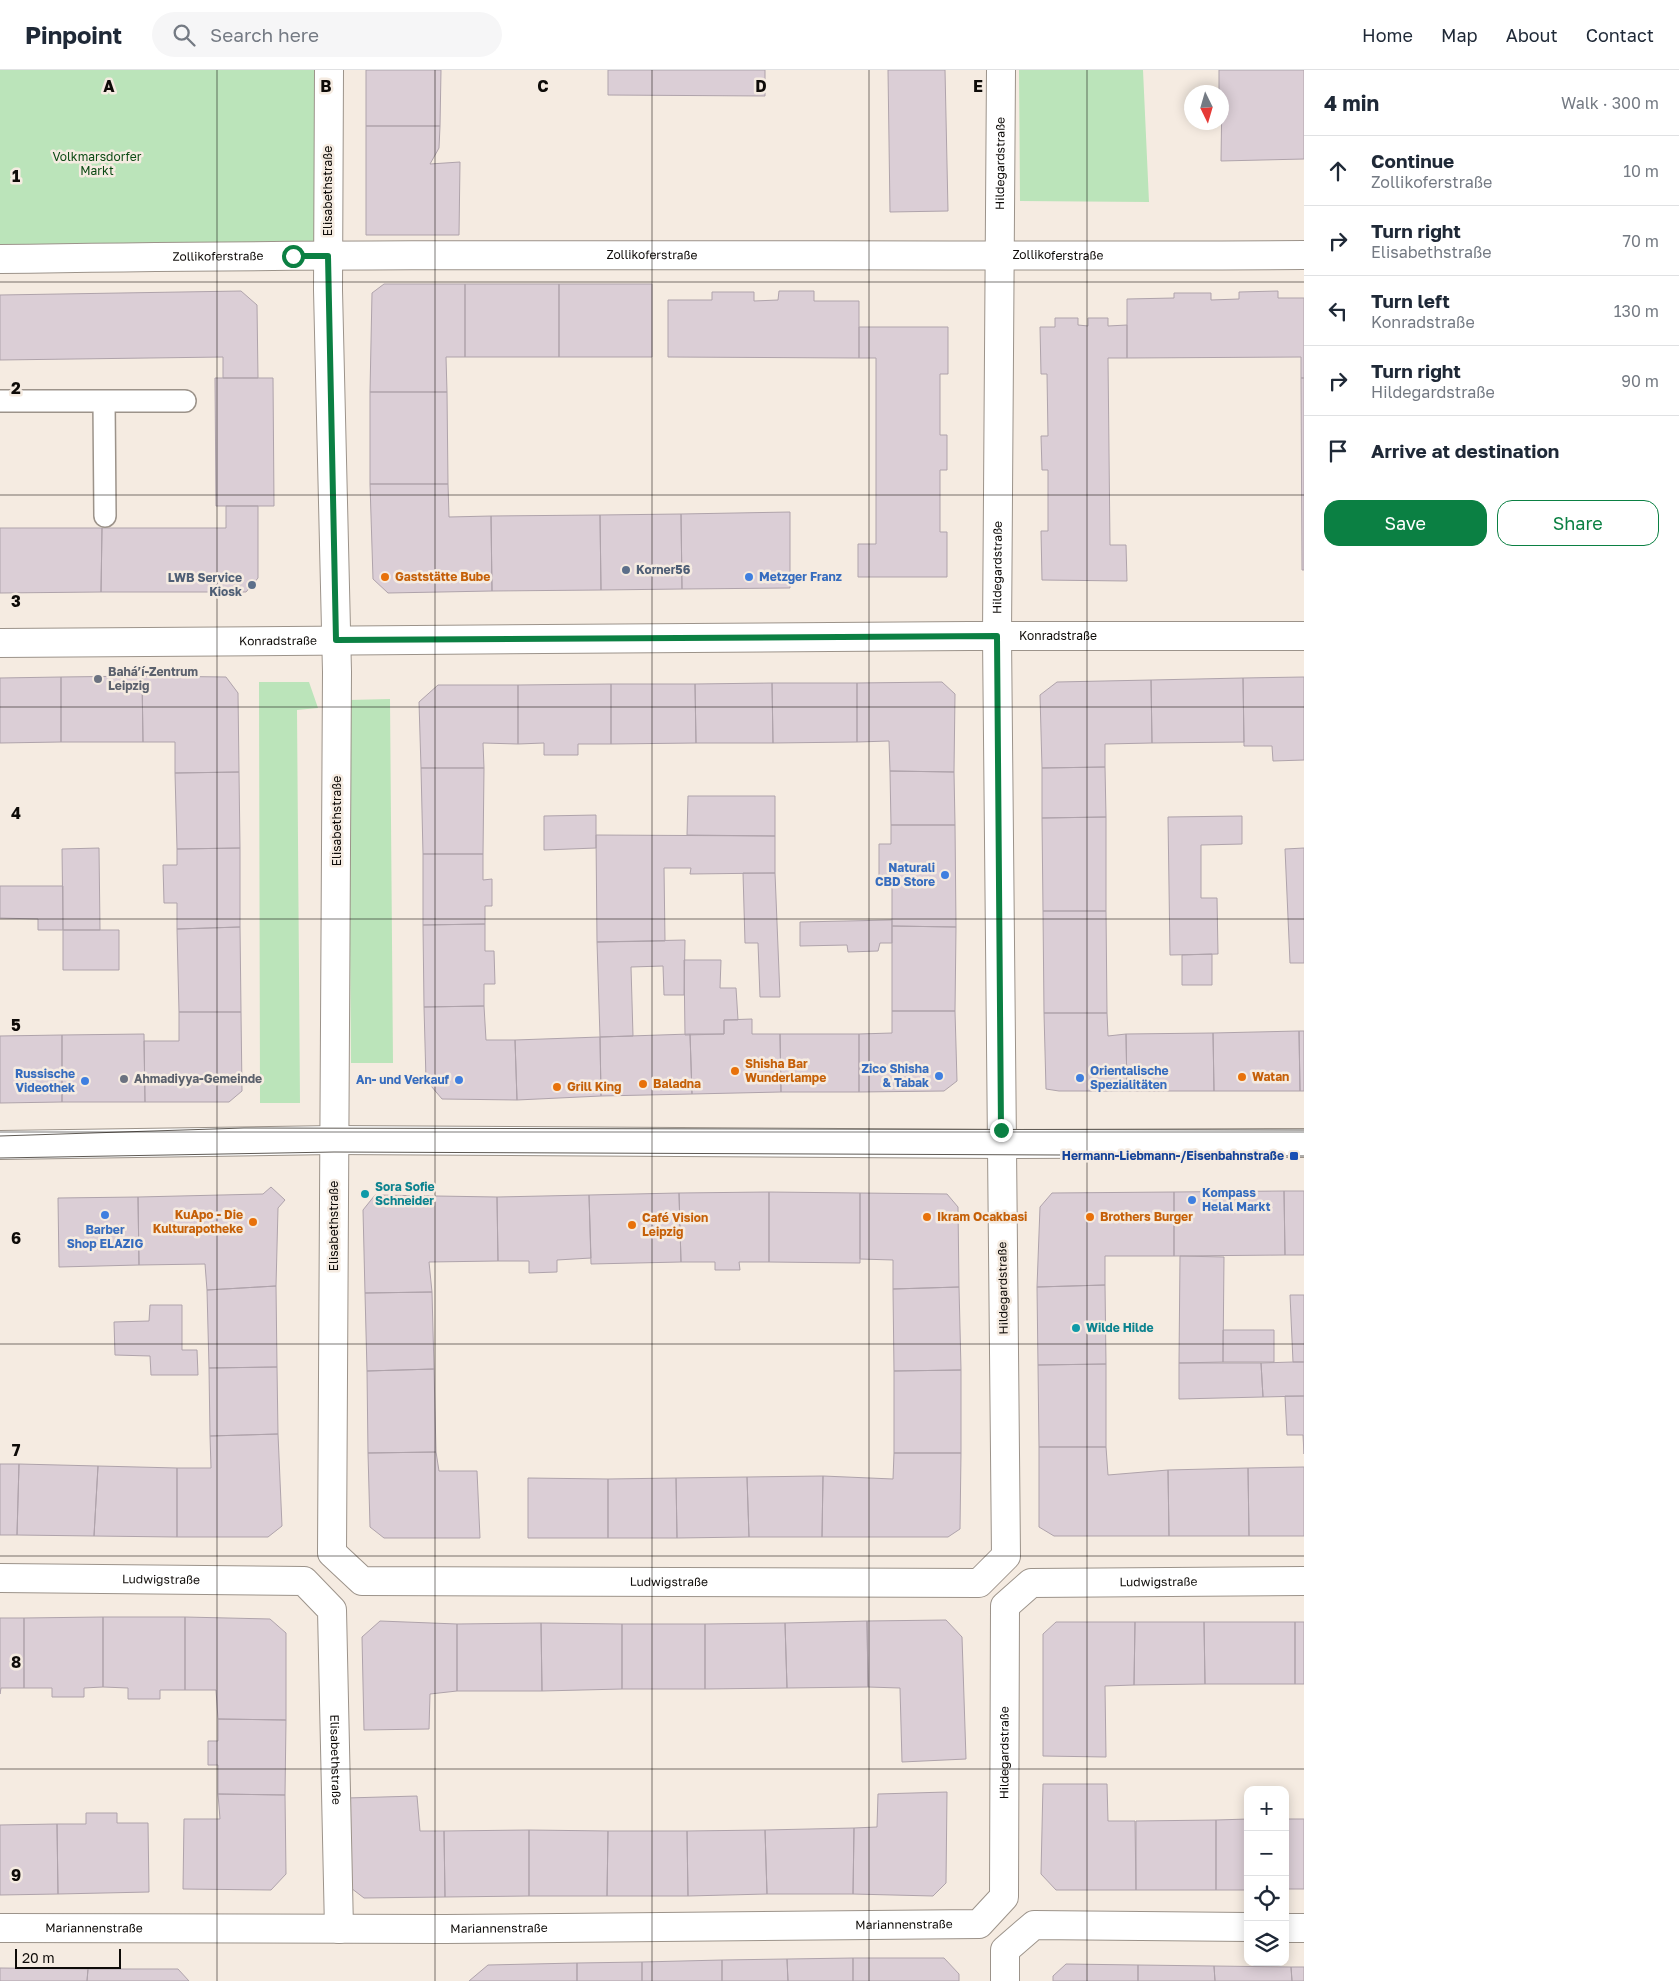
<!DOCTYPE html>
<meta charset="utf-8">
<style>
:root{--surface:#fff;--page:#f6f6f7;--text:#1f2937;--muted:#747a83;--line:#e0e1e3;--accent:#0b8043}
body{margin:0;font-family:"Golos Text",sans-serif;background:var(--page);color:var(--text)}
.controls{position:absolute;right:15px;bottom:15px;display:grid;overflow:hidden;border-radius:10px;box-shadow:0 2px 12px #0003}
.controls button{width:45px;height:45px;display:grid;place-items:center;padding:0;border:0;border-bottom:1px solid var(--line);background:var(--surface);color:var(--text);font:25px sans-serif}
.compass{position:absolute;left:1184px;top:15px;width:45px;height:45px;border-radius:50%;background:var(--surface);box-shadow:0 2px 12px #0003;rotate:175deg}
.scale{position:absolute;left:15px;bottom:12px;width:106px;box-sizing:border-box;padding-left:5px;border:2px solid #0e0b08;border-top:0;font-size:14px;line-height:18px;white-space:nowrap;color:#0e0b08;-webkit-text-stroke:4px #f5ebe1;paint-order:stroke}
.stop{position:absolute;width:15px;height:15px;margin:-11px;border:4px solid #0b8043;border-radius:50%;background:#fff}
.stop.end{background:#0b8043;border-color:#fff;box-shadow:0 1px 5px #0008}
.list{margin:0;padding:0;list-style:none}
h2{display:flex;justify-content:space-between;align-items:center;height:65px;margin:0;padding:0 20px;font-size:21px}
h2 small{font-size:16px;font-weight:400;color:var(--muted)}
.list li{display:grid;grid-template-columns:32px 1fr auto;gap:15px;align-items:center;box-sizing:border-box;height:70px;padding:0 20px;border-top:1px solid var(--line)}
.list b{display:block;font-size:19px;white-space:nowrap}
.list p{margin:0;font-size:16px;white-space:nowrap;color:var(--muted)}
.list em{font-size:16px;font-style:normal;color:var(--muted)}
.actions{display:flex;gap:10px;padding:15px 20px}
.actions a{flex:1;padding:11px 0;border:1px solid var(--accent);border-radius:15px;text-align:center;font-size:18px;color:var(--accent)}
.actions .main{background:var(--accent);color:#fff}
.icon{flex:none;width:28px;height:28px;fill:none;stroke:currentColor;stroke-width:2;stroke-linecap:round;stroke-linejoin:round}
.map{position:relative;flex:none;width:1304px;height:1911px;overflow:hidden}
header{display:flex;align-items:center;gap:30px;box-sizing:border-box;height:70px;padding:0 25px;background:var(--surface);border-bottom:1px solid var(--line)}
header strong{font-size:24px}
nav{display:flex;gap:28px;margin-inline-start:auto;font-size:18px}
.search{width:350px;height:45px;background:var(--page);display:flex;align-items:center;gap:12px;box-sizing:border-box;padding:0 18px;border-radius:28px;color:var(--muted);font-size:19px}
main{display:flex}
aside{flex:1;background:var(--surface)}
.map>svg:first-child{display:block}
.green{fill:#bbe4ba}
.building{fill:#dbced6;stroke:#afa3ab}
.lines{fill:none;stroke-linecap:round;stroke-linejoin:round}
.service-casing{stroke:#9c938a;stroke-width:24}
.minor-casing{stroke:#9c938a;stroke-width:30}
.secondary-casing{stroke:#9c938a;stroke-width:30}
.service{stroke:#fff;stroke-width:21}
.minor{stroke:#fff;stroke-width:28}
.secondary{stroke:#fff;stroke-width:28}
.tram{stroke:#5f5a54;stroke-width:1}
.route{stroke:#0b8043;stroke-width:6}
.grid{fill:none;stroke:#0e0b08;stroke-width:1;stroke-opacity:0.55}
.service-dot{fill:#5c6f8a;stroke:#f5ebe1;stroke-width:2}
.food-dot{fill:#e8710a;stroke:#f5ebe1;stroke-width:2}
.shop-dot{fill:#3f7fe0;stroke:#f5ebe1;stroke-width:2}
.worship-dot{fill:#6b7280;stroke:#f5ebe1;stroke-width:2}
.transit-dot{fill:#1a4fb4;stroke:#f5ebe1;stroke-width:2}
.culture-dot{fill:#0f9aa8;stroke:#f5ebe1;stroke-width:2}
.labels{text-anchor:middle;stroke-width:5;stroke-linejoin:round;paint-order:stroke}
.park-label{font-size:12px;fill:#0b4a13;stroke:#f5ebe1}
.street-label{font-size:12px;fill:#0e0b08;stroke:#f5ebe1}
.service-label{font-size:12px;font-weight:bold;fill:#4e5e75;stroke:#f5ebe1;text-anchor:start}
.food-label{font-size:12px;font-weight:bold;fill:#c56008;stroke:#f5ebe1;text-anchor:start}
.shop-label{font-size:12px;font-weight:bold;fill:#366cbe;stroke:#f5ebe1;text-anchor:end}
.worship-label{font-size:12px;font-weight:bold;fill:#5b616d;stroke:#f5ebe1;text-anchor:start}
.transit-label{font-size:12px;font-weight:bold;fill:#164399;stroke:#f5ebe1;text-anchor:end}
.culture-label{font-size:12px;font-weight:bold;fill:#0d838f;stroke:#f5ebe1;text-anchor:start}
.grid-label{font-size:16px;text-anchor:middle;font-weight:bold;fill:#0e0b08;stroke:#f5ebe1;stroke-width:5;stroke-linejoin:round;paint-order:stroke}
</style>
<header>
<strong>Pinpoint</strong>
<div class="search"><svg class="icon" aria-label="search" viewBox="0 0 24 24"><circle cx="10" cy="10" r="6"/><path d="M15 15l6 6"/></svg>Search here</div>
<nav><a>Home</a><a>Map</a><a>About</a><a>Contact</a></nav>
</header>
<main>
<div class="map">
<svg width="1304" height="1911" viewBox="0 0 1304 1911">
<rect width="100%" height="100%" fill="#f5ebe1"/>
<path class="green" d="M0 0H329L328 186 0 189Z
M1019 0H1143L1149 132 1020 131Z
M259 612H309L318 638 297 640 300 1033H260Z
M390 629 393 993H351L348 630Z"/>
<path class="building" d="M366 0H441L440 56H366Z
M608 0H765V26L608 25Z
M888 0H945L948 141 890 142Z
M1219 0H1304V89L1221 91 1222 22H1219Z
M366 56H440L439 78 430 94 460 92 459 165H366Z
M384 214H465V287H446L447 322H370L372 223Z
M465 214H559V287H465Z
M559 214H652V287H559Z
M241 221 257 235 258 308H223V287L0 290V225Z
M779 221H814V231H859V288L668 287V230H712V222H754V231L778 230Z
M1278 221V228H1304V308H1301V287L1127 288V229L1174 228V223H1211V230L1239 229V222Z
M1055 248H1078V255L1088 256V248H1108V256L1127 255V288H1108L1110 475H1126L1127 511 1042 510 1041 461H1048V400H1042L1041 366H1048L1047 304H1041L1040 257H1055Z
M859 257H948V304H940V365H947V400H940V462H947V507H858V474H876V288H859Z
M215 308H273L274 436H216Z
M1301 308H1304V500H1302Z
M370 322H447L448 414H370Z
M370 414H448L449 447 491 446 492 521 388 523 373 509Z
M226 436H258V508L246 522H101L102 458H226Z
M790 442V518L682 519 681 444Z
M681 444 682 519 601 520 600 445Z
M600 445 601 520 492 521 491 446Z
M0 458H102L101 522 0 523Z
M142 606 226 607 238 623 239 702 175 703V672H143Z
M142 606 143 672H61V607Z
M61 607V672L0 673V608Z
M1304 607V690L1273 691 1272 676H1244L1243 608Z
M1243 608 1244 672 1152 673 1151 610Z
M1151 610 1152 673 1105 674V697L1042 698 1040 625 1057 612Z
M942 612 955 624 954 702 890 701 889 671 857 672V613Z
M772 613H857V672L773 673Z
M772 613 773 673H696L695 614Z
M611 614V674H578V685H544V673L518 674V615Z
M611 614H695L696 673 611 674Z
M438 615H518V674L483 673 484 698H421L419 632Z
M1105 697 1106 747 1042 748V698Z
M421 698H484L483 784H423Z
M890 701 954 702 955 755H891Z
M239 702 240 778 177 779 175 703Z
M688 726H775V766L687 765Z
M596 745V778L544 780V746Z
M1242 746V774L1201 775V828H1217L1218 884 1170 885 1168 747Z
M1106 747V841H1043L1042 748Z
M891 755H955L956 857 892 856V816H879V774H891Z
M596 765 775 766V803L690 804 691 798H664L665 871 597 872Z
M99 778 100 860H63L62 779Z
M240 778V857L177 859V833H164L163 795H177V779Z
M1304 778V893H1290L1285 779Z
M423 784H483V810L492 809V836H485V854L423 855Z
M743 803H775L780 927H760L758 873H745Z
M0 816H63V860H38V849L0 848Z
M1043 841H1106L1107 943H1044Z
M892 850V873H880L878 881 848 882 847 875 800 876V852Z
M485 854V881H494L495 914H484V936L424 937 423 855Z
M892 856 956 857 955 941H892Z
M240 857 241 942H179L177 859Z
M63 860H119V900H63Z
M685 870 684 925H664L663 896 631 897 633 966 600 967 597 872Z
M1212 884V915H1182V885Z
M684 890H721L720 918H736L738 950H724V964L685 965Z
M484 936 486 970H515L517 1030 442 1029 426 1010 424 937Z
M892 941H955L957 1011 944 1021 859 1022V964L892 963Z
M179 942H241L242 1021 229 1032H145L144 971H179Z
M1044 943H1107L1108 966 1126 964 1127 1021H1059L1046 1019Z
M752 949V964H780L781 1022 692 1024 690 964H724V950Z
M1299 961H1304V1021H1300Z
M1299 961 1300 1021H1214L1213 963Z
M1213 963 1214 1021H1127L1126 964Z
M144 964 145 1032H62V965Z
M690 964 692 1024 601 1026 600 967Z
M780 964H859V1022H781Z
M62 965V1032L0 1033V966Z
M600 967 601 1026 517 1030 515 970Z
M271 1117 285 1130 278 1138 276 1216 207 1220 205 1194 139 1195 138 1127 263 1124Z
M1284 1121H1304V1185H1285Z
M1284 1121 1285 1185 1174 1186V1122Z
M769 1122 860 1123V1193L769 1192Z
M769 1122V1192H739L740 1200H715V1192H681L679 1123Z
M1174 1122V1186H1105V1215L1037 1217 1040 1137 1052 1123Z
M679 1123 681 1192 591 1194 589 1125Z
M860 1123 947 1124 958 1137 959 1217 893 1219V1190L860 1189Z
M375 1125 497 1127 498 1191 429 1192 432 1222 365 1223 363 1140Z
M589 1125 591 1188 557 1190V1202L529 1203V1191H498L497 1127Z
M138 1127 139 1195 59 1197 58 1128Z
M1180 1186 1224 1187 1223 1292 1179 1293Z
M1105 1215 1106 1294 1038 1295 1037 1217Z
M276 1216 277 1297 209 1298 207 1220Z
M959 1217 961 1300 894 1301 893 1219Z
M432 1222 434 1299 367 1301 365 1223Z
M1290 1225H1304V1292H1293Z
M150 1235H182V1280H197L198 1305H151L150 1286 115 1285 114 1252 149 1251Z
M1223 1260H1274V1292H1223Z
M1293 1292H1304V1326L1263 1327 1261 1293Z
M1179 1293H1261L1263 1327 1179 1329Z
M1106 1294V1377H1039L1038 1295Z
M277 1297 278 1364 210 1366 209 1298Z
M434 1299 436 1382 368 1383 367 1301Z
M961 1300V1383H894V1301Z
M1285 1326H1304V1384L1303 1365H1287Z
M278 1364 282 1456 268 1467H177V1398H211L210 1366Z
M1039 1377H1106L1108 1405 1168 1400 1169 1466H1054L1039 1457Z
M436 1382 439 1401H477L480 1468H384L370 1457 368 1383Z
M894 1383H961L960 1459 948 1467H822L823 1406 893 1409Z
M0 1394H19L17 1465H0Z
M19 1394 98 1396 94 1466 17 1465Z
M98 1396 177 1398V1467L94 1466Z
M1304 1397V1466H1249L1248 1398Z
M1248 1398 1249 1466H1169L1168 1400Z
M823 1406 822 1467H749L747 1407Z
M747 1407 749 1467 677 1468 676 1408Z
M528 1408 608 1409V1468H528Z
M676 1408 677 1468H608V1409Z
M103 1547V1617L84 1618V1627H52V1618H24V1548Z
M103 1547H185V1620H160V1629H128V1618L103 1617Z
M185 1547 270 1549 286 1563V1650L218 1649 216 1620H185Z
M0 1548H24V1618H1L0 1624Z
M946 1550 962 1567 966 1689 902 1692 900 1618 868 1617 867 1551Z
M380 1551 457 1554V1621L430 1624 429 1659 364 1660 362 1567Z
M867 1551 868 1617 787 1618 785 1553Z
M1056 1552H1135L1134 1615 1105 1616 1106 1687 1043 1686V1564Z
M1135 1552H1204L1205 1614 1134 1615Z
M1204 1552H1295V1614H1205Z
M1295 1552H1304V1614H1295Z
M541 1553 622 1554V1619L542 1621Z
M541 1553 542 1621H457V1554Z
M785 1553 787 1618 705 1619V1554Z
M622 1554H705V1619H622Z
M218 1649 286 1650 285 1725 218 1724V1695H208V1671H218Z
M1043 1714H1107L1108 1751H1135L1136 1820H1056L1041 1804Z
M947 1722 946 1813 933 1826 853 1824 854 1758 877 1757 878 1724Z
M218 1724 285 1725 286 1804 271 1820 183 1819 184 1749H220Z
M417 1726 420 1761H444L445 1827 364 1828 351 1818 347 1728Z
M86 1743H117V1753H148L149 1822 58 1824 57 1754H86Z
M1248 1749V1820H1216V1750Z
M1285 1749H1304V1819H1285Z
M1216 1750V1820H1136V1751Z
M57 1754 58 1824 0 1825V1755Z
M854 1758 853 1824H767L765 1760Z
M529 1760V1826L445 1827 444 1761Z
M529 1760 608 1761 607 1826H529Z
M765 1760 767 1824 688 1826 687 1761Z
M608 1761H687L688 1826H607Z
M853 1888H944L959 1904V1911H853Z
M853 1888V1911H788L787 1889Z
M787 1889 788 1911H722V1890Z
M722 1890V1911H642V1892Z
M642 1892V1911H577V1893Z
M577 1893V1911H469L488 1895Z
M1066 1894 1138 1895V1911H1053V1906Z
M1138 1895 1214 1896 1215 1911H1138Z
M1214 1896 1291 1897 1292 1911H1215Z
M1291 1897H1304V1911H1292Z
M0 1898 88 1899 87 1911H0Z
M88 1899H178L189 1911H87Z"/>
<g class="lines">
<defs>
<path id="service" d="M0 331H185
M104 331 105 446"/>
<g id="minor">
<path id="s1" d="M329 0 328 220 337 602 332 1483 362 1511 979 1513 1006 1486 997 566 1001 0"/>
<path id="s2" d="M0 189C435 182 869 187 1304 185"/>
<path id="s3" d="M0 573 969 566H1304"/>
<path id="s4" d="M0 1508 304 1511 332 1540 339 1859"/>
<path id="s5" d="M0 1858 444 1859 979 1854 1004 1827 1005 1536 1031 1513 1304 1511"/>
<path d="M1285 1858H1304"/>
<path d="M1005 1911V1880L1034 1855 1248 1857"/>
</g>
<path id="secondary" d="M0 1075 334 1070 1001 1074 1304 1073"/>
</defs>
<use href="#service" class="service-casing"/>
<use href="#minor" class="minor-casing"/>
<use href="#secondary" class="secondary-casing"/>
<use href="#service" class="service"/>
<use href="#minor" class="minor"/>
<use href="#secondary" class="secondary"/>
<path class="tram" d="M0 1066 244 1058 1304 1060
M0 1088 334 1082 1304 1086"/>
</g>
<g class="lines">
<path class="route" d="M293 186H328L336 570 997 566 1001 1060"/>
</g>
<path class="grid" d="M217 0V1911M435 0V1911M652 0V1911M869 0V1911M1087 0V1911M0 212H1304M0 425H1304M0 637H1304M0 849H1304M0 1062H1304M0 1274H1304M0 1486H1304M0 1699H1304"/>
<g class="service-dot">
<circle cx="626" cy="500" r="5"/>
<circle cx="252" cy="515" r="5"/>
</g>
<g class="food-dot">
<circle cx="385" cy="507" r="5"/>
<circle cx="735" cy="1001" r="5"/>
<circle cx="1242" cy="1007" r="5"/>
<circle cx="643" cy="1014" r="5"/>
<circle cx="557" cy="1017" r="5"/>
<circle cx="927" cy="1147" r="5"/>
<circle cx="1090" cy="1147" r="5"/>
<circle cx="253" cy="1152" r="5"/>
<circle cx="632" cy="1155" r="5"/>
</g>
<g class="shop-dot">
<circle cx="749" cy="507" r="5"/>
<circle cx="945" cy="805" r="5"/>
<circle cx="939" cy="1006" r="5"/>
<circle cx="1080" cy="1008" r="5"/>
<circle cx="459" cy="1010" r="5"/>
<circle cx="85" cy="1011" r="5"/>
<circle cx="1192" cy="1130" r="5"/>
<circle cx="105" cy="1145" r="5"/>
</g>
<g class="worship-dot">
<circle cx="98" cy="609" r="5"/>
<circle cx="124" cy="1009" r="5"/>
</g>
<rect class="transit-dot" x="1289" y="1081" width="10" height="10" rx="2.5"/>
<g class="culture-dot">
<circle cx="365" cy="1124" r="5"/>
<circle cx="1076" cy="1258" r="5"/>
</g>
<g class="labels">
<g class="park-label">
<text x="97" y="91">Volkmarsdorfer<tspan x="97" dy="14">Markt</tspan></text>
</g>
<g class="street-label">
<text dy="4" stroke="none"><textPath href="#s1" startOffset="3572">Hildegardstraße</textPath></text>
<text transform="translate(328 121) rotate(-90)" y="4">Elisabethstraße</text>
<text dy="4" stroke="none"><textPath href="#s2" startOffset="218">Zollikoferstraße</textPath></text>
<text dy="4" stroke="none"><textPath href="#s2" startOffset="652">Zollikoferstraße</textPath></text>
<text dy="4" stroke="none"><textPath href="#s2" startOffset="1058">Zollikoferstraße</textPath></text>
<text dy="4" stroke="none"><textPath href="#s1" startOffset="3168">Hildegardstraße</textPath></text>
<text dy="4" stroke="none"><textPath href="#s3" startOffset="1058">Konradstraße</textPath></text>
<text dy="4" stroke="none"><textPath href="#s3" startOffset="278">Konradstraße</textPath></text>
<text transform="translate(337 751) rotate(-90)" y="4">Elisabethstraße</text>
<text transform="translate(334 1156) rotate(-90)" y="4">Elisabethstraße</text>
<text transform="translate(1003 1218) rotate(-91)" y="4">Hildegardstraße</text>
<text dy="4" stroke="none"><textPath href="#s4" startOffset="161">Ludwigstraße</textPath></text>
<text dy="4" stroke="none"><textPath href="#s1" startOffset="1831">Ludwigstraße</textPath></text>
<text dy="4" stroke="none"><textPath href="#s5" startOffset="1469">Ludwigstraße</textPath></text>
<text dy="4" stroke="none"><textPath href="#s5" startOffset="1160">Hildegardstraße</textPath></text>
<text dy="4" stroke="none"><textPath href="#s4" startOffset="494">Elisabethstraße</textPath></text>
<text dy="4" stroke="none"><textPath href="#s5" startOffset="904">Mariannenstraße</textPath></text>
<text dy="4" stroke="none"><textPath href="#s5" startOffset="94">Mariannenstraße</textPath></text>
<text dy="4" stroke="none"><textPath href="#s5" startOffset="499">Mariannenstraße</textPath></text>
</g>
<g class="service-label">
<text x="636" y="504">Korner56</text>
<text x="242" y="512" text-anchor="end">LWB Service<tspan x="242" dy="14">Kiosk</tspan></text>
</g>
<g class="food-label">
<text x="395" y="511">Gaststätte Bube</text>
<text x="745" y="998">Shisha Bar<tspan x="745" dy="14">Wunderlampe</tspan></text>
<text x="1252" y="1011">Watan</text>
<text x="653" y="1018">Baladna</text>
<text x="567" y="1021">Grill King</text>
<text x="243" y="1149" text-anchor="end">KuApo - Die<tspan x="243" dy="14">Kulturapotheke</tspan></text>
<text x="937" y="1151">Ikram Ocakbasi</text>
<text x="1100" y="1151">Brothers Burger</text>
<text x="642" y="1152">Café Vision<tspan x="642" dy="14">Leipzig</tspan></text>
</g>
<g class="shop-label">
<text x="759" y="511" text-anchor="start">Metzger Franz</text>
<text x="935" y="802">Naturali<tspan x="935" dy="14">CBD Store</tspan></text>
<text x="929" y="1003">Zico Shisha<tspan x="929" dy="14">&amp; Tabak</tspan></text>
<text x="1090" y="1005" text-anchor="start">Orientalische<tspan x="1090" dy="14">Spezialitäten</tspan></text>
<text x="75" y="1008">Russische<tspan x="75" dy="14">Videothek</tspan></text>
<text x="449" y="1014">An- und Verkauf</text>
<text x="1202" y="1127" text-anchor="start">Kompass<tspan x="1202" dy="14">Helal Markt</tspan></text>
<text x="105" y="1164" text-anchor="middle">Barber<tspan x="105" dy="14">Shop ELAZIG</tspan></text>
</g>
<g class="worship-label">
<text x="108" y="606">Bahá’í-Zentrum<tspan x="108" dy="14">Leipzig</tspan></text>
<text x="134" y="1013">Ahmadiyya-Gemeinde</text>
</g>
<g class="transit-label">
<text x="1284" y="1090">Hermann-Liebmann-/Eisenbahnstraße</text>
</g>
<g class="culture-label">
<text x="375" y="1121">Sora Sofie<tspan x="375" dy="14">Schneider</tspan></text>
<text x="1086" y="1262">Wilde Hilde</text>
</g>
</g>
<g class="grid-label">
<text x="109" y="22">A</text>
<text x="326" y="22">B</text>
<text x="543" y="22">C</text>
<text x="761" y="22">D</text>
<text x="978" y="22">E</text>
<text x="16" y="112">1</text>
<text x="16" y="324">2</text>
<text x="16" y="537">3</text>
<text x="16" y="749">4</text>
<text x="16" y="961">5</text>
<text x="16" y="1174">6</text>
<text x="16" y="1386">7</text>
<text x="16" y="1598">8</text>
<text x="16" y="1811">9</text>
</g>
</svg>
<div class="controls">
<button>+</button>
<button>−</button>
<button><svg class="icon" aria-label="locate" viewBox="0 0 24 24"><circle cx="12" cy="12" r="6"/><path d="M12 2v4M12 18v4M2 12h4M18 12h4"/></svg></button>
<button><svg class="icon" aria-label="layers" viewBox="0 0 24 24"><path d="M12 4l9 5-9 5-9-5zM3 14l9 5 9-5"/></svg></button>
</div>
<svg class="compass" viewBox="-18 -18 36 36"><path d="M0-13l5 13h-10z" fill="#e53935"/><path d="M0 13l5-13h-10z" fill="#747a83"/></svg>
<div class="scale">20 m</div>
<div class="stop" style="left:293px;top:186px"></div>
<div class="stop end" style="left:1001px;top:1060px"></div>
</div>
<aside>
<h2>4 min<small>Walk · 300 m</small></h2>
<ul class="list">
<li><svg class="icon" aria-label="ahead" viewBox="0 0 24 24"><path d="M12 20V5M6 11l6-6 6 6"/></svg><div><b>Continue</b><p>Zollikoferstraße</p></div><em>10 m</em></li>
<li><svg class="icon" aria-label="right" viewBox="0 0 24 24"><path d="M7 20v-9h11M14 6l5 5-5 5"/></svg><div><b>Turn right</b><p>Elisabethstraße</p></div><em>70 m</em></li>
<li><svg class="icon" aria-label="left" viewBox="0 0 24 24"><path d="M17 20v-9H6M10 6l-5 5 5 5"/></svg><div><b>Turn left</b><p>Konradstraße</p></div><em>130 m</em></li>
<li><svg class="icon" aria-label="right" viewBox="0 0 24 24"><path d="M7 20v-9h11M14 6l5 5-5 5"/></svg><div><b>Turn right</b><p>Hildegardstraße</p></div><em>90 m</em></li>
<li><svg class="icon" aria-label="arrive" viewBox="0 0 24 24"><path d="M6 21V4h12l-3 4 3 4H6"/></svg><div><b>Arrive at destination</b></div></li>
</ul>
<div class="actions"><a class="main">Save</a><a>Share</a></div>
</aside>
</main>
